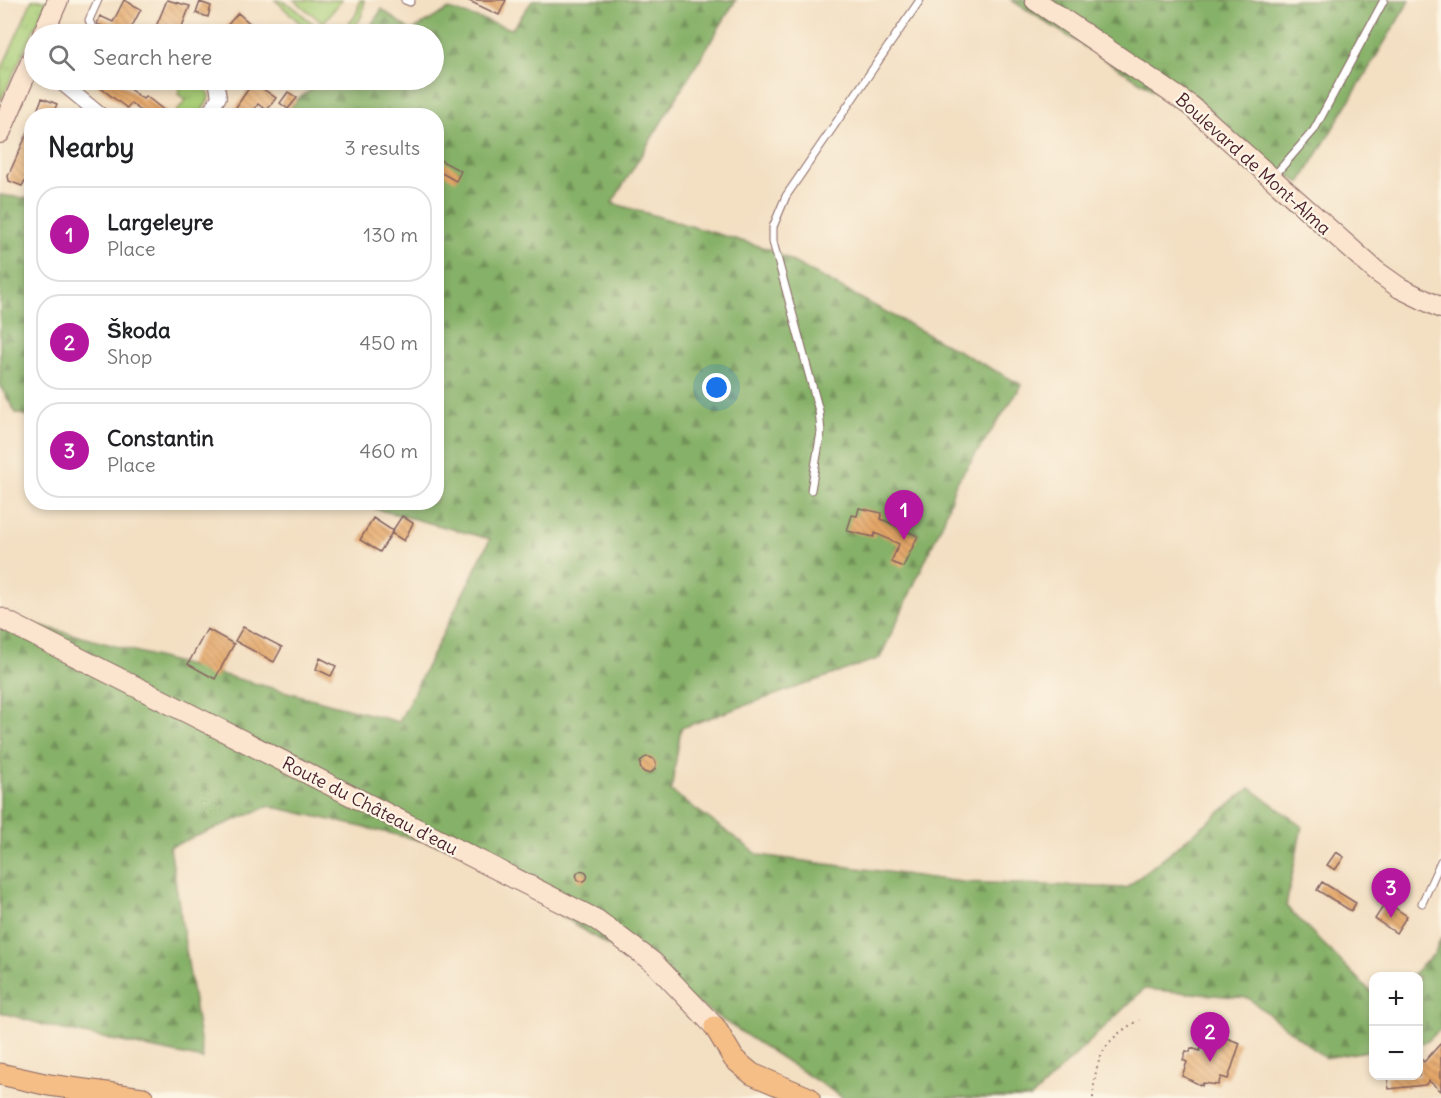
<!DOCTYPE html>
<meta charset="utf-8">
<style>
:root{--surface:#fff;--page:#f2f2f2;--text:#202124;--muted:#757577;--line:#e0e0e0;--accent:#b5179e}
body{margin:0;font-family:Delius,sans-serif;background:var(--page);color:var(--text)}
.controls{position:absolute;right:18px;bottom:18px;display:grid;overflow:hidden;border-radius:12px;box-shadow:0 3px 9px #0003}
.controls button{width:54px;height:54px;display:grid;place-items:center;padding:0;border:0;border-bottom:2px solid var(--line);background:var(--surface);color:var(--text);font:30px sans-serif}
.you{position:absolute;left:717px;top:388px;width:21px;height:21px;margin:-15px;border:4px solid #fff;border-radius:50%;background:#1a73e8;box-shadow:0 0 0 9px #1a73e833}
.badge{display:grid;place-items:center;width:39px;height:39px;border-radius:50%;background:var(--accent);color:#fff;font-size:20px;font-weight:700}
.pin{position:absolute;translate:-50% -50px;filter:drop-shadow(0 2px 3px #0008)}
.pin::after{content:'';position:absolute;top:32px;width:21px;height:18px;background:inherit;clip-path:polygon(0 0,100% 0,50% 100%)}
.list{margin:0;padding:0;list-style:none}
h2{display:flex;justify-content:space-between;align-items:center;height:78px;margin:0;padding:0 24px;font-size:26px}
h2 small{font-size:20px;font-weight:400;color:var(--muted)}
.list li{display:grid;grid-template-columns:39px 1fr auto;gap:18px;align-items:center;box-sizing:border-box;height:96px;margin:0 12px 12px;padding:0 12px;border:2px solid var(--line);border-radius:24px}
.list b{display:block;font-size:22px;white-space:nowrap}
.list p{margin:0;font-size:20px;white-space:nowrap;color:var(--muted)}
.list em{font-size:20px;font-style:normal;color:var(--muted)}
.icon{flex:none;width:33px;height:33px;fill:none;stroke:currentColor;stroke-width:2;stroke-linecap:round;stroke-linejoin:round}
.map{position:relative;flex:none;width:1441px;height:1098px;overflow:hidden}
.search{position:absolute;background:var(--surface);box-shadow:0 3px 9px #0003;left:24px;top:24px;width:420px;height:66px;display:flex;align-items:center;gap:15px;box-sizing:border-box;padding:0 21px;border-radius:33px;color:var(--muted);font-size:22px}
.panel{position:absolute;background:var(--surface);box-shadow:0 3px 9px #0003;left:24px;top:108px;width:420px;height:402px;border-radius:24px}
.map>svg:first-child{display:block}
.grass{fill:url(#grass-tufts);stroke:#7a7652;stroke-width:1.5}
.forest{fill:url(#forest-firs);stroke:#68684a;stroke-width:1.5}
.garden{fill:#a9ce78;stroke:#7a7652;stroke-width:1.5}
.building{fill:url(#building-back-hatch)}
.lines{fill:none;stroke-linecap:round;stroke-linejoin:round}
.lane-casing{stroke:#856260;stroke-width:9}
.street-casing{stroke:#856260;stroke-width:16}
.secondary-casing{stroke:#856260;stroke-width:22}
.primary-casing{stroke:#856260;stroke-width:23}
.path{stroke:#856260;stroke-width:2;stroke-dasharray:1.5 4.5;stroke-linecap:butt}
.lane{stroke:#fff;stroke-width:7}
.street{stroke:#fff;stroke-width:14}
.secondary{stroke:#fbe5cf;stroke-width:20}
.primary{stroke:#f5be86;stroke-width:21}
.labels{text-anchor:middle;stroke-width:4.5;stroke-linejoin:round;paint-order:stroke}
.street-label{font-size:18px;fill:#4a1f2b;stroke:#fcf5e5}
</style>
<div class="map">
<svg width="1441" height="1098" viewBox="0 0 1441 1098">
<defs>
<pattern id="grass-tufts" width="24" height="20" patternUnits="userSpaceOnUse" patternTransform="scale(1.5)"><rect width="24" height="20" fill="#a9ce78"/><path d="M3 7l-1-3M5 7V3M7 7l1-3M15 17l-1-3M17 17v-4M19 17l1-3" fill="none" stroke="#93b068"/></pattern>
<pattern id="forest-firs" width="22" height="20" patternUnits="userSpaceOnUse" patternTransform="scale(1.5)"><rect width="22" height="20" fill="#86b168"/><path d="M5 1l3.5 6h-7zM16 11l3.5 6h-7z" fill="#708f56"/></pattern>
<pattern id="building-back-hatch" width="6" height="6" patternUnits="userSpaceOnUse" patternTransform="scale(1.5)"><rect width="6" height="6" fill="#e5a768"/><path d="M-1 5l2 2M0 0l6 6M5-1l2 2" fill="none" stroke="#bc8756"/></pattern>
</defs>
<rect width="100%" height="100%" fill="#fcf5e5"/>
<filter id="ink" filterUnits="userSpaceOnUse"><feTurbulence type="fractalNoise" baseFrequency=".0167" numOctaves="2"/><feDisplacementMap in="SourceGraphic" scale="12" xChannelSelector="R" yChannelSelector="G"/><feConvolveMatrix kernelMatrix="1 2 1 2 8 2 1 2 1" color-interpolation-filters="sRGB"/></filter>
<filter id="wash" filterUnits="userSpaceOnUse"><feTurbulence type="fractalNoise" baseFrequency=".008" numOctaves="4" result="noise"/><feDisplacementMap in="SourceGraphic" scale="24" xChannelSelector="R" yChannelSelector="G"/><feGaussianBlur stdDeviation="1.35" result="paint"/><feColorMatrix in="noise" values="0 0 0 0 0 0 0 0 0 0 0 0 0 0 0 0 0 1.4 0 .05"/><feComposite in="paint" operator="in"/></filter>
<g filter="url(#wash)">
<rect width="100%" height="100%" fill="#f3dfc2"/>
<path class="grass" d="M32 0H48L0 102V73Z
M182 80H199L200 84 209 94 208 101 199 115 173 116 186 100 178 94Z"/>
<path class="forest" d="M533 0H736L612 203 769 249 1022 385 955 485 944 520 880 658 681 728 671 791 759 855 962 882 1126 888 1250 788 1302 826 1286 906 1373 994V1050L1325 1058 1248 998 1144 989 1031 1098H843L459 849 269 806 170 847 203 1059 51 1027 0 1012V615L399 722 490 539 354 503 436 502V116L285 115 299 98 325 80H434V34H365L382 9 411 31 449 9 512 29Z
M1011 0H1410L1300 183Z
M0 195 31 199V417L16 413 0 386Z
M1441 938V1029L1426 1042 1419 1043 1418 976H1411L1435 953Z"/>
<path class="garden" d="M275 0C302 0 317 49 348 24 356 18 358 10 360 0H364C365 23 350 34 329 34 325 34 319 35 315 34 301 26 287 10 275 0Z
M294 0H342L323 23Z"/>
<g id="blocks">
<path class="building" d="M124 0 141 9 128 34H116L97 24 100 16 113 22Z
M167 0 190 6 179 34H153Z
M467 0H506L499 15Z
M200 2 211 6 208 17 196 13Z
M238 13 262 34H231L224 29Z
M90 80H117L143 99 146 96 171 116H147L131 103 127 108Z
M253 82 276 98 267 110 258 104 250 116H230Z
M288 92 297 98 288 109 280 103Z
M42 98 57 104 52 116H35Z
M32 123V172L22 186 9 181 8 176Z
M436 158 461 171 456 181 436 170Z
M859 508 882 513 881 519 918 536 903 567 891 562 899 544 875 533 874 537 847 531 852 515 857 516Z
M402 516 413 523 404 541 391 533Z
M373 518 393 531 380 552 360 540Z
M243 627 282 647 274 662 235 641Z
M207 629 234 644 215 679 188 664Z
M320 658 336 666 331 676 316 669Z
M640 765a8 8 0 1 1 16 0a8 8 0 1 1-16 0Z
M1336 852 1344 857 1335 870 1327 865Z
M576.5 876a5.5 5.5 0 1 1 11 0a5.5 5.5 0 1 1-11 0Z
M1322 882 1356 903 1351 911 1317 890Z
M1386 902 1407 916 1396 933 1375 919Z
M1209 1026 1219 1029 1218 1035 1240 1043 1228 1079 1221 1077 1218 1085 1203 1083 1202 1086 1182 1076 1187 1062 1183 1060 1186 1051 1190 1052 1191 1048 1200 1051Z
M1441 1043V1091L1429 1081 1425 1085 1389 1089 1387 1076H1419V1057L1424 1062Z"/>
</g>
</g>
<g filter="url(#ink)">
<use href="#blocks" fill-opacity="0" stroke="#856260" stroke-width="1.5"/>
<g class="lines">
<defs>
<path id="lane" d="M98 0 89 20 94 32 98 34
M405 0 410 2 411 0
M1274 176 1314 130 1384 0
M811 490 821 432 819 411 773 242V227L786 196 920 0
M1422 903 1441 861"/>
<path id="street" d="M58 80 102 116
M207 116 219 97 216 80"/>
<path id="secondary" d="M1035 0 1191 106 1376 271 1400 288 1441 308
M43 34 58 0
M0 133 34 55
M0 618 597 920 654 963 715 1027"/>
<path id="primary" d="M715 1027 734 1059 752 1074 809 1098
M0 1074 49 1085 143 1098"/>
</defs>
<use href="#lane" class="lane-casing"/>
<use href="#street" class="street-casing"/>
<use href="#secondary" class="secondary-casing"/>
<use href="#primary" class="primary-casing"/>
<path class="path" d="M1093 1098C1095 1058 1103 1040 1139 1020"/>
<use href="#lane" class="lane"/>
<use href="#street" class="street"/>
<use href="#secondary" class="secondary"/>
<use href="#primary" class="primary"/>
</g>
</g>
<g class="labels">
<g class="street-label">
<text transform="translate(1253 164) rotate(42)" y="6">Boulevard de Mont-Alma</text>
<text transform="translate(370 806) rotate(27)" y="6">Route du Château d'eau</text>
</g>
</g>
</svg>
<div class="controls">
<button>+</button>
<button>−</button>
</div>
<div class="you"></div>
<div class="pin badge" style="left:904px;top:540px">1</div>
<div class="pin badge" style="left:1210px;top:1062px">2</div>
<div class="pin badge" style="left:1391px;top:918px">3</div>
<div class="search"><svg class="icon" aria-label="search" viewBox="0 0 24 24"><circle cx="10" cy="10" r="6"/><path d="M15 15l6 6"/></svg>Search here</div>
<section class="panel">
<h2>Nearby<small>3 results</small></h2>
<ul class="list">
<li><span class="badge">1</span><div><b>Largeleyre</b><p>Place</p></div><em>130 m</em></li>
<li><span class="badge">2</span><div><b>Škoda</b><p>Shop</p></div><em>450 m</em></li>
<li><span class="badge">3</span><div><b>Constantin</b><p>Place</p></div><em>460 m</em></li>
</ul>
</section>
</div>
